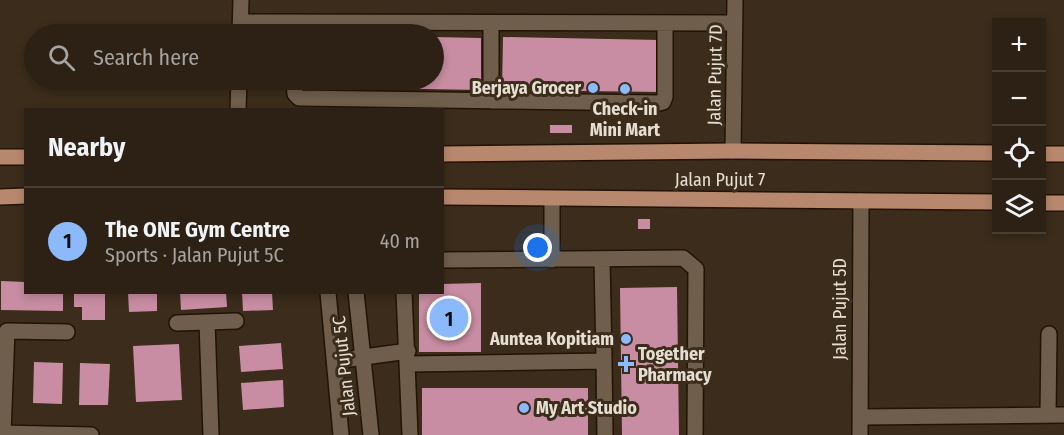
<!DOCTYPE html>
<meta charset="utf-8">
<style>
:root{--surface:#2c2114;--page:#34291d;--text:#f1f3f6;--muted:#a6a3a0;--line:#483e34;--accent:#8cb9fc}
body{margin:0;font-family:"Fira Sans Condensed",sans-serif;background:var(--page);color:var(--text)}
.controls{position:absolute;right:18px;top:18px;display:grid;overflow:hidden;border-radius:0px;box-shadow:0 3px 9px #0003}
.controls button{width:54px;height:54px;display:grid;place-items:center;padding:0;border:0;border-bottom:2px solid var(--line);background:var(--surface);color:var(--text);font:30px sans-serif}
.you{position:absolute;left:538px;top:248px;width:21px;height:21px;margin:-15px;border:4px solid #fff;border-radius:50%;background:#1a73e8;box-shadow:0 0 0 9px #1a73e833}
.badge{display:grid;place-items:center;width:39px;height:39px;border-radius:50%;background:var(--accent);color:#111;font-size:20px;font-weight:700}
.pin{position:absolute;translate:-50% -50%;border:3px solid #fff;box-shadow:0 2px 6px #0006}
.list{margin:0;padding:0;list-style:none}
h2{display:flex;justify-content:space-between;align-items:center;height:78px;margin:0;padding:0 24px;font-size:26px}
h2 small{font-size:20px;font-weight:400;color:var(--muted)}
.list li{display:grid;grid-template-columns:39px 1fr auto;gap:18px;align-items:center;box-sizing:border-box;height:108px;padding:0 24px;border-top:2px solid var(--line)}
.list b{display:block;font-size:22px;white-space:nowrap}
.list p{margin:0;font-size:20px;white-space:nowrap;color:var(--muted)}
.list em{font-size:20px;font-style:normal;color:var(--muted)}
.icon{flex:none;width:33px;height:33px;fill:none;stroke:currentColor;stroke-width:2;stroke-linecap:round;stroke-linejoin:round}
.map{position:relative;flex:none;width:1064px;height:435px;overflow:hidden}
.search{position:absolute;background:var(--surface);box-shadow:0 3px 9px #0003;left:24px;top:24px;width:420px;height:66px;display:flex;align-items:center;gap:15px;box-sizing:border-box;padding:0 21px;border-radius:33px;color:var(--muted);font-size:22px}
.panel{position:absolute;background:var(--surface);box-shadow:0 3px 9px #0003;left:24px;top:108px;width:420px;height:186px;border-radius:0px}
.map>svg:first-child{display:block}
.building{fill:#c88da2}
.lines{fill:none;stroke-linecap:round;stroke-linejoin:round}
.minor-casing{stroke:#211404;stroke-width:18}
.major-casing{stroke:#211404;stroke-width:18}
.minor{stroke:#6f5e4c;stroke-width:15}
.major{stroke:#b8886e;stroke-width:15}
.poi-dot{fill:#8cb9fc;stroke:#3b2c1b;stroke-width:2}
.labels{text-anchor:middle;stroke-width:6;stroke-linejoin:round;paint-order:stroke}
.street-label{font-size:18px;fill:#e7ded3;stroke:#3b2c1b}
.poi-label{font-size:18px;font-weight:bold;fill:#e7ded3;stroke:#3b2c1b;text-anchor:end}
</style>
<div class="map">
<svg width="1064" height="435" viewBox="0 0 1064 435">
<rect width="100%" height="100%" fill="#3b2c1b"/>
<path class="building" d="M434 37 481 38V90L308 87V80H434Z
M503 37 660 40V92L502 90Z
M550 125H572V133H550Z
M638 219H650V229H638Z
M1 281 26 282V292H63V311L1 310Z
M481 283V352H419V292H442V284Z
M677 287 679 435H622L620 288Z
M74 292H105V320H82V307H74Z
M128 292H157V311L129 312Z
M180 292H226L227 307 181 310Z
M242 292H272L273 310 243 311Z
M281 343 283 369 241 372 239 346Z
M179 344 182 400 136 402 133 346Z
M34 362 63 363 62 404 33 403Z
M80 363 110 364 108 405H79Z
M283 380 284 407 243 410 241 383Z
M422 388H588V435H422Z"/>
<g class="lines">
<defs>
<path id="minor" d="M241 22 735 23
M491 24V101
M240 34 241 0
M294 80 295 94 299 98 659 103 663 102 665 97V23
M238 110 239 80
M733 151 735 0
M552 199V260
M442 260 683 258 696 269 695 435
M328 292 341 435
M356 292 371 435
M404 292 410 435
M207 322 211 435
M177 323 236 321
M335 361 408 351
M604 361 605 435
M408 364 604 361 602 259
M1048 415 1049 334
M860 417 1064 415
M0 433 91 435
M3 433 7 331 67 332
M860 435 861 201"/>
<path id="major" d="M442 154 733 151 996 153
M1042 154H1064
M0 157H26
M0 197 26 196
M442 197 996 202
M1042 203H1064"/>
</defs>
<use href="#minor" class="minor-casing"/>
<use href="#major" class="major-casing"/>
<use href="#minor" class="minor"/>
<use href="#major" class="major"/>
</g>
<g class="poi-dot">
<circle cx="593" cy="88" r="6"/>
<circle cx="625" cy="89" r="6"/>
<circle cx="626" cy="339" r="6"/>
<path d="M623 355h6v6h6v6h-6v6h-6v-6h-6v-6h6z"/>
<circle cx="524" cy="408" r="6"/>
</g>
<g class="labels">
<g class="street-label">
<text transform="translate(715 75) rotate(-89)" y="6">Jalan Pujut 7D</text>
<text x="720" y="186">Jalan Pujut 7</text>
<text transform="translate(840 309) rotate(-90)" y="6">Jalan Pujut 5D</text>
<text transform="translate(344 366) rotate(-96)" y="6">Jalan Pujut 5C</text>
</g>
<g class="poi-label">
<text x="581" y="94">Berjaya Grocer</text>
<text x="625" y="115" text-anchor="middle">Check-in<tspan x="625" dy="21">Mini Mart</tspan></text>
<text x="614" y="345">Auntea Kopitiam</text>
<text x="638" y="360" text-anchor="start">Together<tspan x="638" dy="21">Pharmacy</tspan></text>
<text x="536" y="414" text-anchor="start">My Art Studio</text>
</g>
</g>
</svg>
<div class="controls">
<button>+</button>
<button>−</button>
<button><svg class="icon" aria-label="locate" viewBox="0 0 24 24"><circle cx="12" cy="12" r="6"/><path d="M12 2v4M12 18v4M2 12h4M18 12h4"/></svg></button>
<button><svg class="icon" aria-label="layers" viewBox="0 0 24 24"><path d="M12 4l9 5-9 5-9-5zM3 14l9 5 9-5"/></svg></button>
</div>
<div class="you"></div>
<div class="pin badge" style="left:449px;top:318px">1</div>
<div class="search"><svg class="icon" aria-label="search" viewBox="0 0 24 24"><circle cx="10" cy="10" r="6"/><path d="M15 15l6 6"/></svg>Search here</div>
<section class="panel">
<h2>Nearby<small></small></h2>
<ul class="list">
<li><span class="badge">1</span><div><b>The ONE Gym Centre</b><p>Sports · Jalan Pujut 5C</p></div><em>40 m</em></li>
</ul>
</section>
</div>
